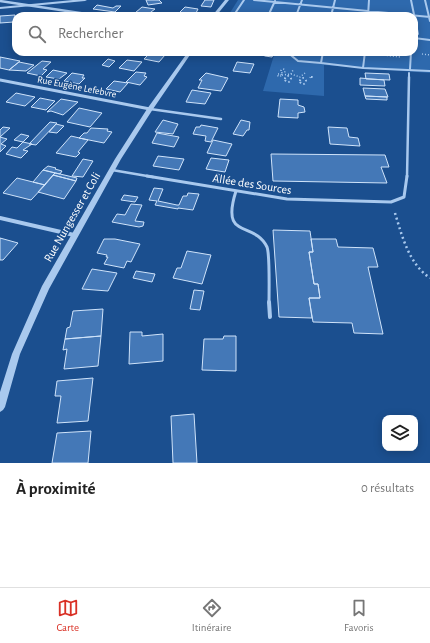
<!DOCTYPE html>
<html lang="fr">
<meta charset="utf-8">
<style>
:root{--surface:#fff;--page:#f6f6f6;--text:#222;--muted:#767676;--line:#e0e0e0;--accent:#d93025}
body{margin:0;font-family:"Alegreya Sans",sans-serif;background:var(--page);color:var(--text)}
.controls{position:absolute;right:12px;bottom:12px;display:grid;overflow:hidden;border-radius:8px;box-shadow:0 2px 10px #0003}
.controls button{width:36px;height:36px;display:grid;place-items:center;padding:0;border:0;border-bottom:1px solid var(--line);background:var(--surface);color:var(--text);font:20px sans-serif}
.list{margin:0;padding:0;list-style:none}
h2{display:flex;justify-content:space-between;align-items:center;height:52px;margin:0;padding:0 16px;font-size:17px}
h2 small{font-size:13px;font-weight:400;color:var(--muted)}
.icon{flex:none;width:22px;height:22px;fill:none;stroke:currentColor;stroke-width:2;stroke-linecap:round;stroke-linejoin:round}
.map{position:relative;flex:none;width:430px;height:463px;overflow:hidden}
.search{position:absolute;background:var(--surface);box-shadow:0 2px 10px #0003;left:12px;right:12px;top:12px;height:44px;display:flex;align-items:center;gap:10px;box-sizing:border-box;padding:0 14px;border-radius:12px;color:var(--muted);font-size:15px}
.sheet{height:124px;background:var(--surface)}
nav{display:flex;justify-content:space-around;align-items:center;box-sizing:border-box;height:56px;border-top:1px solid var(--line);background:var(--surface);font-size:11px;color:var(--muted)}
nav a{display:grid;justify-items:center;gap:2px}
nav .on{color:var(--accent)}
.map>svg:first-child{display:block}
.green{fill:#2e69ad}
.building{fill:#4478b7;stroke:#cfe3fa}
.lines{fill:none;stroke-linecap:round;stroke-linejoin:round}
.path-far2{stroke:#a9c9ee;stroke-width:1.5;stroke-dasharray:1 2;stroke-linecap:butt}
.path-far1{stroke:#a9c9ee;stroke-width:2;stroke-dasharray:1.5 2.5;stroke-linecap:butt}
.path{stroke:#a9c9ee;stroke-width:2.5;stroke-dasharray:2 3;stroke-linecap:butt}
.service-far3{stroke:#a9c9ee;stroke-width:2}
.service-far2{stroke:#a9c9ee;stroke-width:2.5}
.service-far1{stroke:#a9c9ee;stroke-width:3}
.service{stroke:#a9c9ee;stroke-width:4}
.minor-far2{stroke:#a9c9ee;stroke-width:2.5}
.minor-far1{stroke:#a9c9ee;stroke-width:3}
.minor{stroke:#a9c9ee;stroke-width:4}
.tertiary{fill:#a9c9ee;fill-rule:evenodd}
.labels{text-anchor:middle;stroke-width:3;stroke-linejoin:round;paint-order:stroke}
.far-street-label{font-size:10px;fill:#fff;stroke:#1b4f8f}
.street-label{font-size:12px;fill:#fff;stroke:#1b4f8f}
</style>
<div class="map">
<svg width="430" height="463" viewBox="0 0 430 463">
<rect width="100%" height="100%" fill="#1b4f8f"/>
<path class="green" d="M238 0H430V73L324 65V96L263 91 275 52H414V16H228Z"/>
<path class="building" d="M146 0H159L162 3 148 5Z
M205 0H214L211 7 201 6Z
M97 5 113 8 116 6H121L115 12 93 9Z
M142 7 155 9 147 15 135 13Z
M185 7 198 9 195 15 179 13Z
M15 15 14 22 0 23V16Z
M151 52 165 55 159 62 144 59Z
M264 52H274L272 57 265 56 263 55Z
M0 58V57L20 61 9 70 0 68Z
M108 59 115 61 109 67 102 65Z
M127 60 142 62 134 71 119 68Z
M42 61 51 62 43 69 47 70 41 76 27 73Z
M19 62 34 65 26 71 9 70Z
M237 62 254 64 250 73 233 71Z
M53 70 67 73 59 79 46 77Z
M136 72 146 73 144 76 147 77 140 85 126 82Z
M72 73 84 75 82 78H85L79 84 64 81Z
M206 73 228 78 221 91 198 88 202 80H199Z
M365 73 389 74 390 80 366 79Z
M360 78 384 80 385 86 360 85Z
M114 81 128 83 120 92 106 89Z
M363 88 385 89 388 97 365 96Z
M192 90 211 93 205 104 186 102Z
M16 93 35 97 25 106 6 102Z
M365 96 387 97V100L366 99Z
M40 98 55 101 46 110 31 107Z
M61 99 78 102 63 115 51 111 47 112Z
M280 99 298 100V105L304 107 305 112 298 113V118L278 117Z
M79 108 102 113 90 127 67 122Z
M163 120 178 124 173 134 155 132Z
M241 120 250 122 249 130H247L243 136 233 134Z
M50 122 57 123 36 145 29 144Z
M56 124 64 126 57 133 49 132Z
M201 125 218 128 211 142 205 141 206 136 193 134 196 127H200Z
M3 127 10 128 0 137V130Z
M328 127 347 128 349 137 358 138 360 146 330 144Z
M91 128 108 129 107 131 112 132 104 143 79 138 84 133H87Z
M157 133 179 137 174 147 152 143Z
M21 134 29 136 23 142 14 140Z
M71 136 88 140 78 152 80 153 76 157 56 153Z
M0 137 7 139 1 144 6 146 0 152Z
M213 140 232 144 226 156 207 153Z
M23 142 32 144 23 150 28 151 21 158 6 154 12 147 17 148Z
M271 154 385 155 389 167H381L387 183 273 181Z
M158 156 184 159 179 170 153 166Z
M211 158 229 160 225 172 206 169Z
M83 159 93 161 83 177 72 176Z
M48 166 56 168 55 169 62 171 60 174 43 170Z
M43 170 55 173 45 185 33 182Z
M55 173 60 174 77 178 76 181 53 175Z
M216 174 223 175 221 183 213 181Z
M53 175 76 181 64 199 38 192Z
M17 178 45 185 31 200 3 193Z
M154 188 163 189 158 201 177 205H179L183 196H187L188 193 199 194 193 210 178 208V209L155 205 157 201 149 200Z
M124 195 138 197 135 202 121 200Z
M131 204 142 205 135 221 144 222 143 226 139 227 112 222 117 214 125 215Z
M273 230 310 231 313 252H309L314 284H318L320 298H309L312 318 279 317Z
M0 238 18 243 3 260H0Z
M104 239H115L140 244 131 262 127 261 124 268 104 264 108 257H106L107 255 97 253Z
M311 239H336L338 247 373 248 378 267H368L383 334 354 333 352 323 313 322 309 298H320L318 284H314L309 252H313Z
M187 251 211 255 202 284 173 278 177 268H181Z
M92 269 117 273 108 291 82 289Z
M136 271 155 274 152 282 133 278Z
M194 290 204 291 200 310 190 309Z
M103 309 101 336 65 339 67 328 70 327 73 311Z
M130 332H142V336L163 334V361L129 364Z
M101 336 98 366 64 369 67 349 63 350 65 339Z
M224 336H236V371L202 370 204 339H223Z
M93 378 88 421 57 423 61 396H55L57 381Z
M194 414 197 463H173L171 416Z
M91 431 88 463H52L57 433Z"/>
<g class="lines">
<path class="path-far2" d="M375 54 400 57
M422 54 430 55
M281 71a2 2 0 1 1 4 0a2 2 0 1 1-4 0Z
M278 74H281L282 76H278Z
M291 74 293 70
M282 75 291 74 300 77 305 73
M310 78 311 76 313 78"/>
<path class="path-far1" d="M285 79a3 3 0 1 1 6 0a3 3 0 1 1-6 0Z
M311 77H313
M300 81a3 3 0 1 1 6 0a3 3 0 1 1-6 0Z"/>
<path class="path" d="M395 213C402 236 409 264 430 278"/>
<path class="service-far3" d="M254 0 430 17
M411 0 418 34
M425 0 430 21
M234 15 244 0
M268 16 275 1
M296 16 302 0
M331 16 335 0
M368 16 369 0
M414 38 430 40
M287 52 298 61 321 63
M323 52 321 63 363 68
M365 52 363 68 430 71
M410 69 411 52
M409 78V73"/>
<path class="service-far2" d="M150 109 221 119
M112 170 153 177
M407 177 409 77"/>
<path class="service-far1" d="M147 176 287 199 391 202 404 197 407 176
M236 191C220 241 254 220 267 247 270 255 269 292 269 303"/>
<path class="service" d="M269 302 270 317"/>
<path class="minor-far2" d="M0 1 100 16"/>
<path class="minor-far1" d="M0 80 150 109"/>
<path class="minor" d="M0 218 74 235"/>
<path class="tertiary" d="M73 0H87L85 1 0 9V7Z
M225 0H229L216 16H212Z
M188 52H192L153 109 121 159 49 289 20 354 5 407 3 410 0 412V392L12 354 42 286 115 159 147 109Z"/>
</g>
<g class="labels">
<g class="far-street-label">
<text transform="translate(77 86) rotate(11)" y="4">Rue Eugène Lefebvre</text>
</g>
<g class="street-label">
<text transform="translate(252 184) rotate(9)" y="4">Allée des Sources</text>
<text transform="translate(72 217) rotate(-60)" y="4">Rue Nungesser et Coli</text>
</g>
</g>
</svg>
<div class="controls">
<button><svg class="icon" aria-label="layers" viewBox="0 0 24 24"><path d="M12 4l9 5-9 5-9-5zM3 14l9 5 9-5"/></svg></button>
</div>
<div class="search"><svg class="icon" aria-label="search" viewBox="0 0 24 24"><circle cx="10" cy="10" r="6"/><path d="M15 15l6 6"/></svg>Rechercher</div>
</div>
<section class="sheet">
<h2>À proximité<small>0 résultats</small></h2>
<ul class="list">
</ul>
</section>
<nav>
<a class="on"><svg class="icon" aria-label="map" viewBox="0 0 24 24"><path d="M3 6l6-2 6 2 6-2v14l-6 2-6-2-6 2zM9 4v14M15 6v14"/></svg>Carte</a>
<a><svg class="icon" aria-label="directions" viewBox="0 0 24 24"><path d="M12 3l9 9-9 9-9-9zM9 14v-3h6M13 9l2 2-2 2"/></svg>Itinéraire</a>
<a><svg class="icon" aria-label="saved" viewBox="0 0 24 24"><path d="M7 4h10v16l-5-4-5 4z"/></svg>Favoris</a>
</nav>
